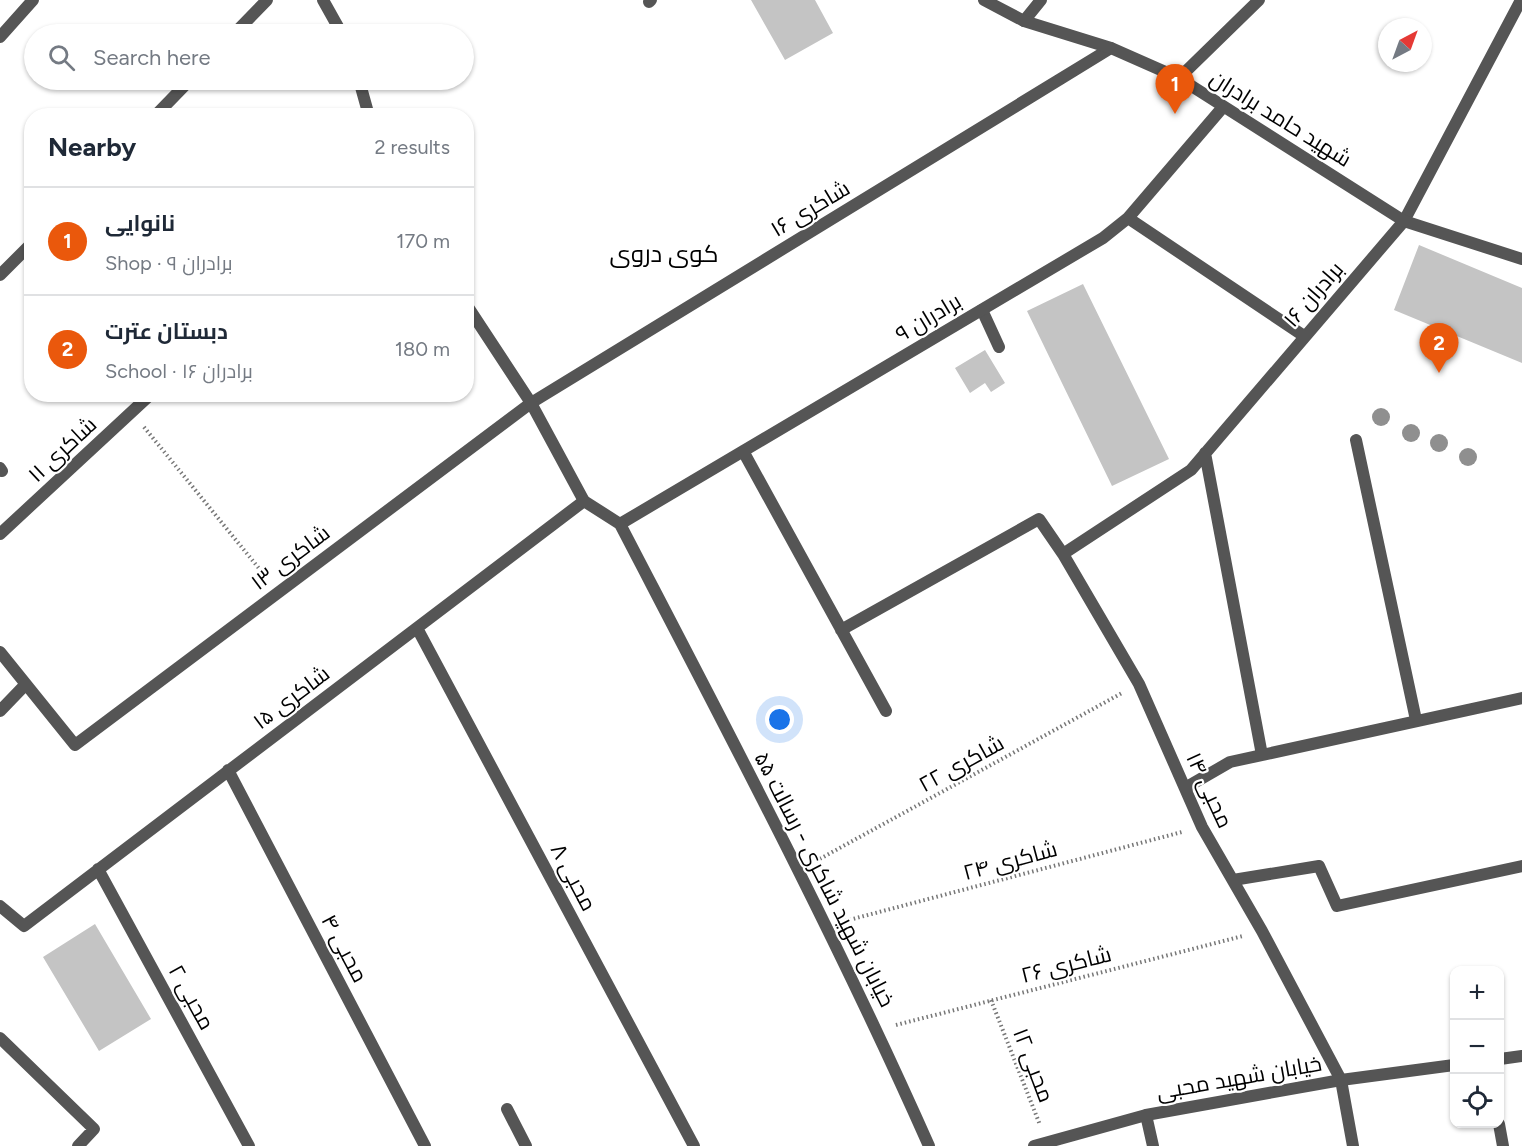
<!DOCTYPE html>
<meta charset="utf-8">
<style>
:root{--surface:#fff;--page:#f2f2f3;--text:#1f2937;--muted:#747a83;--line:#e0e1e3;--accent:#ea580c}
body{margin:0;font-family:Figtree,Cairo,sans-serif;background:var(--page);color:var(--text)}
.controls{position:absolute;right:18px;bottom:18px;display:grid;overflow:hidden;border-radius:12px;box-shadow:0 2px 4px #0004}
.controls button{width:54px;height:54px;display:grid;place-items:center;padding:0;border:0;border-bottom:2px solid var(--line);background:var(--surface);color:var(--text);font:30px sans-serif}
.compass{position:absolute;left:1378px;top:18px;width:54px;height:54px;border-radius:50%;background:var(--surface);box-shadow:0 2px 4px #0004;rotate:41deg}
.you{position:absolute;left:780px;top:720px;width:21px;height:21px;margin:-15px;border:4px solid #fff;border-radius:50%;background:#1a73e8;box-shadow:0 0 0 9px #1a73e833}
.badge{display:grid;place-items:center;width:39px;height:39px;border-radius:50%;background:var(--accent);color:#fff;font-size:20px;font-weight:700}
.pin{position:absolute;translate:-50% -50px;filter:drop-shadow(0 2px 3px #0008)}
.pin::after{content:'';position:absolute;top:32px;width:21px;height:18px;background:inherit;clip-path:polygon(0 0,100% 0,50% 100%)}
.list{margin:0;padding:0;list-style:none}
h2{display:flex;justify-content:space-between;align-items:center;height:78px;margin:0;padding:0 24px;font-size:26px}
h2 small{font-size:20px;font-weight:400;color:var(--muted)}
.list li{display:grid;grid-template-columns:39px 1fr auto;gap:18px;align-items:center;box-sizing:border-box;height:108px;padding:0 24px;border-top:2px solid var(--line)}
.list b{display:block;font-size:22px;white-space:nowrap}
.list p{margin:0;font-size:20px;white-space:nowrap;color:var(--muted)}
.list em{font-size:20px;font-style:normal;color:var(--muted)}
.icon{flex:none;width:33px;height:33px;fill:none;stroke:currentColor;stroke-width:2;stroke-linecap:round;stroke-linejoin:round}
.map{position:relative;flex:none;width:1522px;height:1146px;overflow:hidden}
.search{position:absolute;background:var(--surface);box-shadow:0 2px 4px #0004;left:24px;top:24px;width:450px;height:66px;display:flex;align-items:center;gap:15px;box-sizing:border-box;padding:0 21px;border-radius:33px;color:var(--muted);font-size:22px}
.panel{position:absolute;background:var(--surface);box-shadow:0 2px 4px #0004;left:24px;top:108px;width:450px;height:294px;border-radius:24px}
.map>svg:first-child{display:block}
.building{fill:#c4c4c4}
.lines{fill:none;stroke-linecap:round;stroke-linejoin:round}
.path{stroke:#777;stroke-width:4;stroke-dasharray:1.5 3;stroke-linecap:butt}
.service{stroke:#555;stroke-width:12}
.minor{stroke:#555;stroke-width:12}
.tertiary{stroke:#555;stroke-width:12}
.tree{fill:#8f8f8f}
.labels{text-anchor:middle;stroke-width:4.5;stroke-linejoin:round;paint-order:stroke}
.street-label{font-size:22px;fill:#000;stroke:#fff}
.neighbourhood-label{font-size:24px;fill:#000;stroke:#fff}
</style>
<div class="map">
<svg width="1522" height="1146" viewBox="0 0 1522 1146">
<rect width="100%" height="100%" fill="#fff"/>
<path class="building" d="M751 0H815L833 33 785 60Z
M1419 245 1522 288V363L1394 310Z
M1083 284 1169 459 1112 486 1027 311Z
M985 350 1005 383 991 392 985 383 970 393 955 368Z
M95 924 151 1019 99 1051 43 957Z"/>
<g class="lines">
<path class="path" d="M144 427 266 577
M816 861 1122 693
M845 921 1182 832
M991 1000 1040 1125
M896 1025 1243 936"/>
<path class="service" d="M982 310 999 347
M507 1109 526 1146"/>
<path class="minor" d="M649 2 651 0
M1024 21 1041 0
M234 34 267 0
M0 37 33 0
M1179 78 1259 0
M155 116 190 80
M1128 218 1304 336
M0 275 32 243
M1356 440 1416 720
M743 451 886 711
M1205 453 1262 755
M0 468 2 471
M620 524 1103 238 1128 218 1223 107
M0 534 151 394
M1063 554 1191 470 1404 221 1521 0
M417 628 694 1146
M841 630 1039 519 1063 554 1139 684 1202 827 1262 931 1341 1080 1353 1146
M0 652 75 745 531 403 1111 48
M0 711 26 684
M228 770 425 1146
M1185 788 1230 762 1522 698
M98 869 249 1146
M1233 880 1319 866 1337 906 1522 866
M0 906 24 926 584 501
M0 1038 94 1129 78 1146
M1146 1115 1153 1146
M1499 1124 1503 1146"/>
<path class="tertiary" d="M323 0 342 34
M984 0 1024 21 1111 48 1179 78 1404 221 1522 259
M359 80 369 116
M466 304 531 403 584 501 620 524C727 730 835 934 929 1146
M1500 1059 1522 1056
M1034 1146 1146 1115 1341 1080 1454 1065"/>
</g>
<g class="tree">
<circle cx="1381" cy="417" r="9"/>
<circle cx="1411" cy="433" r="9"/>
<circle cx="1439" cy="443" r="9"/>
<circle cx="1468" cy="457" r="9"/>
</g>
<g class="labels">
<g class="street-label">
<text transform="translate(1281 118) rotate(32)" y="8">شهید حامد برادران</text>
<text transform="translate(810 208) rotate(-31)" y="8">شاکری ۱۶</text>
<text transform="translate(1313 294) rotate(-49)" y="8">برادران ۱۶</text>
<text transform="translate(928 317) rotate(-31)" y="8">برادران ۹</text>
<text transform="translate(62 449) rotate(-43)" y="8">شاکری ۱۱</text>
<text transform="translate(290 557) rotate(-37)" y="8">شاکری ۱۳</text>
<text transform="translate(291 697) rotate(-37)" y="8">شاکری ۱۵</text>
<text transform="translate(961 763) rotate(-29)" y="8">شاکری ۲۲</text>
<text transform="translate(1210 790) rotate(65)" y="8">محبی ۱۴</text>
<text transform="translate(1010 860) rotate(-15)" y="8">شاکری ۲۴</text>
<text transform="translate(574 877) rotate(62)" y="8">محبی ۸</text>
<text transform="translate(825 879) rotate(63)" y="8">خیابان شهید شاکری - رسالت ۵۵</text>
<text transform="translate(345 948) rotate(62)" y="8">محبی ۴</text>
<text transform="translate(1066 964) rotate(-14)" y="8">شاکری ۲۶</text>
<text transform="translate(192 997) rotate(61)" y="8">محبی ۲</text>
<text transform="translate(1034 1065) rotate(69)" y="8">محبی ۱۲</text>
<text transform="translate(1239 1077) rotate(-10)" y="8">خیابان شهید محبی</text>
</g>
<g class="neighbourhood-label">
<text x="664" y="262">کوی دروی</text>
</g>
</g>
</svg>
<div class="controls">
<button>+</button>
<button>−</button>
<button><svg class="icon" aria-label="locate" viewBox="0 0 24 24"><circle cx="12" cy="12" r="6"/><path d="M12 2v4M12 18v4M2 12h4M18 12h4"/></svg></button>
</div>
<svg class="compass" viewBox="-18 -18 36 36"><path d="M0-13l5 13h-10z" fill="#e53935"/><path d="M0 13l5-13h-10z" fill="#747a83"/></svg>
<div class="you"></div>
<div class="pin badge" style="left:1175px;top:114px">1</div>
<div class="pin badge" style="left:1439px;top:373px">2</div>
<div class="search"><svg class="icon" aria-label="search" viewBox="0 0 24 24"><circle cx="10" cy="10" r="6"/><path d="M15 15l6 6"/></svg>Search here</div>
<section class="panel">
<h2>Nearby<small>2 results</small></h2>
<ul class="list">
<li><span class="badge">1</span><div><b>نانوایی</b><p>Shop · برادران ۹</p></div><em>170 m</em></li>
<li><span class="badge">2</span><div><b>دبستان عترت</b><p>School · برادران ۱۶</p></div><em>180 m</em></li>
</ul>
</section>
</div>
